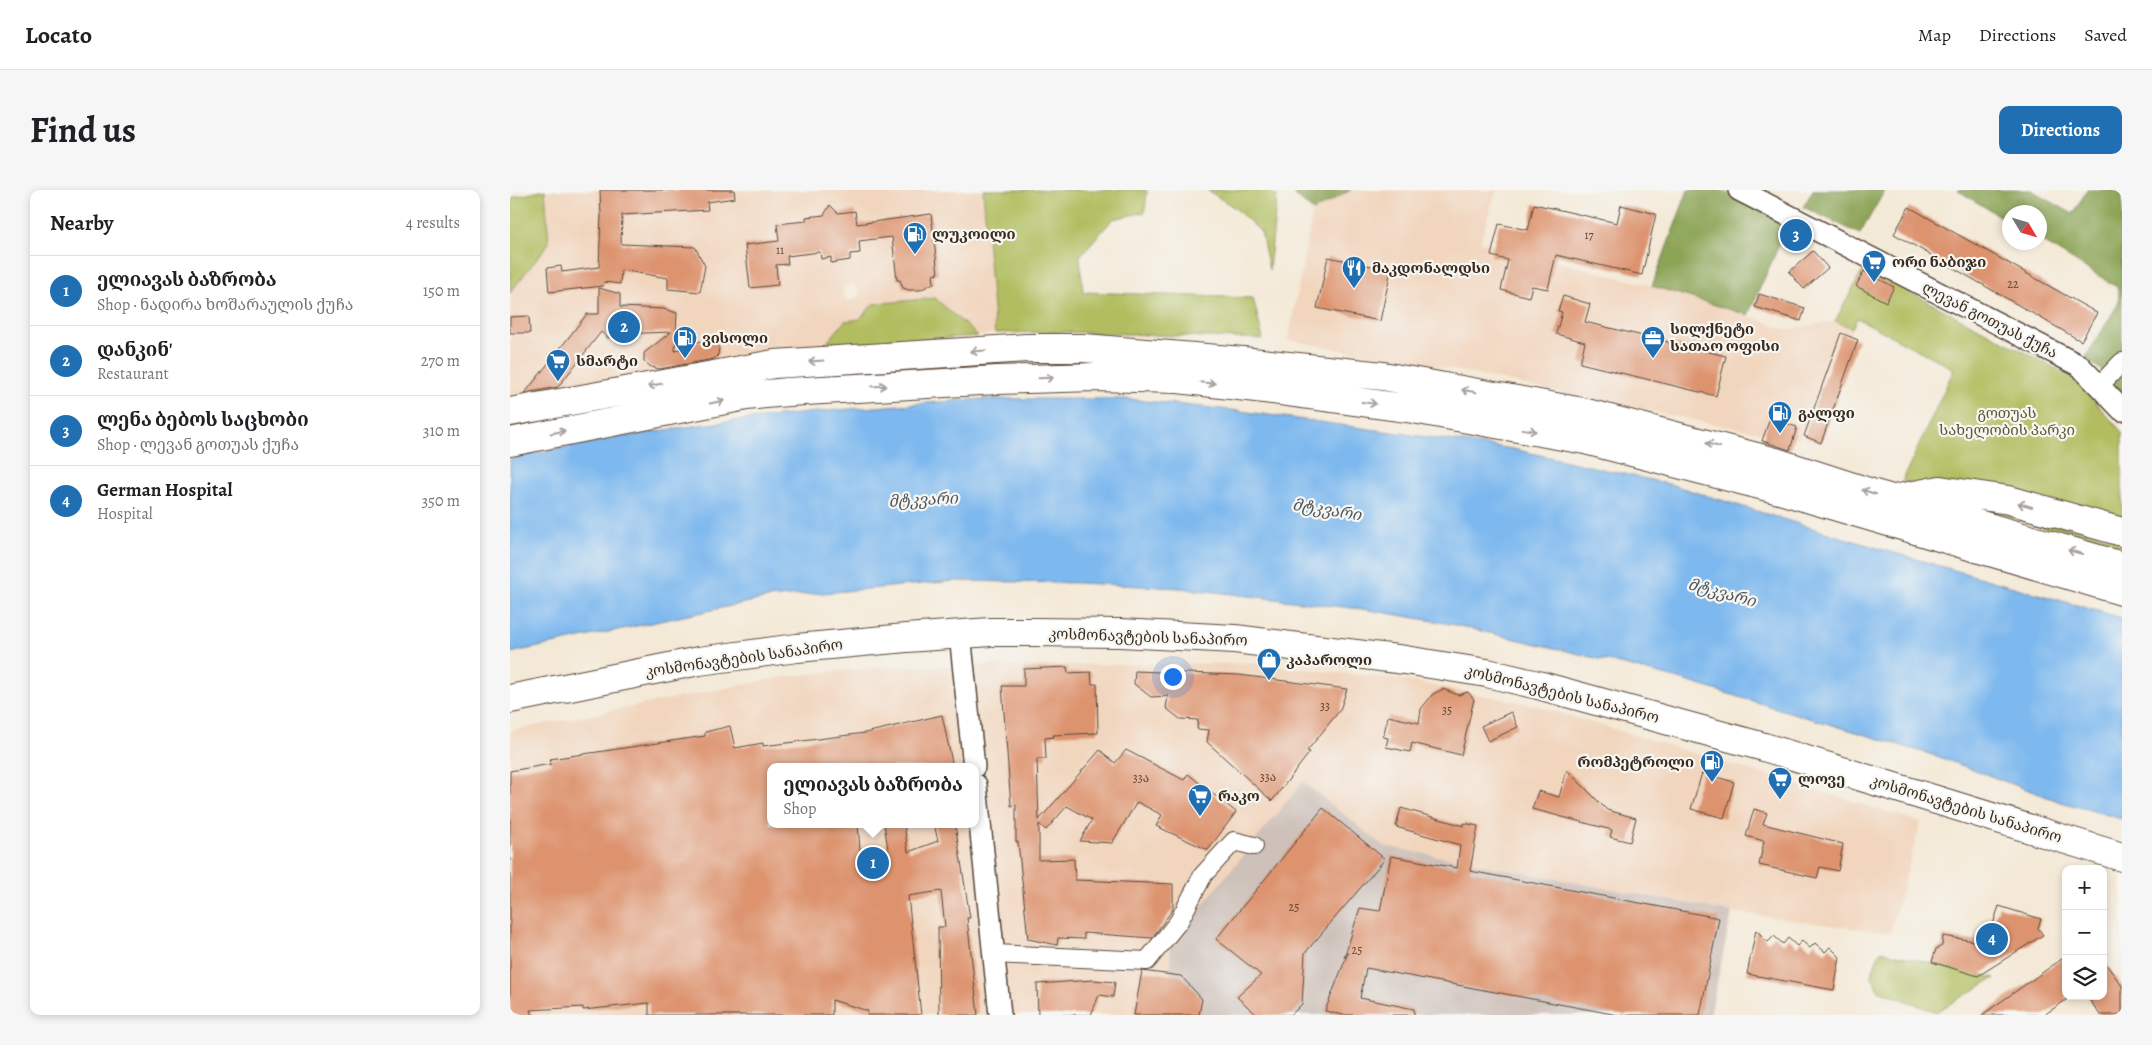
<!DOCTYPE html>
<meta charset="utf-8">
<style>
:root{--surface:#fff;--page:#f6f6f6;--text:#202124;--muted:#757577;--line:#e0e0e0;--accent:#1f6fb2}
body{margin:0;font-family:Alegreya,"Noto Serif Georgian",serif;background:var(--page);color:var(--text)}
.controls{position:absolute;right:15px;bottom:15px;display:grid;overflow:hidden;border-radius:10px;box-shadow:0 2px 8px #0003}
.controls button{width:45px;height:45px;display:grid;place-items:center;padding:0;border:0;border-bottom:1px solid var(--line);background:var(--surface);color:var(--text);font:25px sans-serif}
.compass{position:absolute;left:1492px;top:15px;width:45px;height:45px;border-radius:50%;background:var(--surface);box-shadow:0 2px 8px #0003;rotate:128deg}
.you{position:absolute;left:662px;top:486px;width:18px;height:18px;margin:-12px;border:4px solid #fff;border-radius:50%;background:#1a73e8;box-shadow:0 0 0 8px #1a73e833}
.badge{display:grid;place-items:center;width:32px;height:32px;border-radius:50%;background:var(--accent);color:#fff;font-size:16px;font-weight:700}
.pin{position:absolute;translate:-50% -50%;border:2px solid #fff;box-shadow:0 1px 5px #0006}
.popup{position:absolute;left:257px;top:573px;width:212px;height:65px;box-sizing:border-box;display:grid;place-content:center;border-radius:10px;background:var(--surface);filter:drop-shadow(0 1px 4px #0005);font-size:16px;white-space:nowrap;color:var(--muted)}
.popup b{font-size:19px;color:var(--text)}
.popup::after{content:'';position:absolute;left:50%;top:100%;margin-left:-10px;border:10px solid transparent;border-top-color:var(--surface)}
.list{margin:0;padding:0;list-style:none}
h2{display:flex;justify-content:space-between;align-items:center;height:65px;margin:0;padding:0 20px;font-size:21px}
h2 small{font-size:16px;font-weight:400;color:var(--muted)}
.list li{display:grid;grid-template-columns:32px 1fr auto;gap:15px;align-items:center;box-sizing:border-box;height:70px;padding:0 20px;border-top:1px solid var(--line)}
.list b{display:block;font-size:19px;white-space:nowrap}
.list p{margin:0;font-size:16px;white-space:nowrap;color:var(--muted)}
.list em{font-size:16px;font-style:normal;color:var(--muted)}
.icon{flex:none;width:28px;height:28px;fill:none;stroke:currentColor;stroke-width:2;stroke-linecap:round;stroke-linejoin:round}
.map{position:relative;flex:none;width:1612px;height:825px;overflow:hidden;border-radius:10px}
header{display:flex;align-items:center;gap:30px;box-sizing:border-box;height:70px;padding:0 25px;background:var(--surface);border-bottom:1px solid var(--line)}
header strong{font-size:24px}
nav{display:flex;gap:28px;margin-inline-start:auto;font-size:18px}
.intro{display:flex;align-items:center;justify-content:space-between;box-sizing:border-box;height:120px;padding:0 30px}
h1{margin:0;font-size:35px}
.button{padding:12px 22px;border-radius:10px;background:var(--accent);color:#fff;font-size:18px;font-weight:700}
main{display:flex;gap:30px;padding:0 30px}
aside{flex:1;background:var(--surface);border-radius:10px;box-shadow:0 2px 8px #0003}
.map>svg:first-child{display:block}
.built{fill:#f1d5bd;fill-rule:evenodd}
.industrial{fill:#cec1ba}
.green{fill:#b1bd5f;stroke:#76743e}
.forest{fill:#8ca456;stroke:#64673a}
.water{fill:#7db8ee;stroke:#5c7186}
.building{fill:#dd936e}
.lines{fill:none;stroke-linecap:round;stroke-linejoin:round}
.minor-casing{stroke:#57473a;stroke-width:20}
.tertiary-casing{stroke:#57473a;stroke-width:24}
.primary-casing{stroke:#57473a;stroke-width:30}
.trunk-casing{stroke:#57473a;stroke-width:30}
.minor{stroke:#fff;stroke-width:18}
.tertiary{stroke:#fff;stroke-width:21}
.primary{stroke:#fff;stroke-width:28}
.trunk{stroke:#fff;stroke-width:28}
.oneway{stroke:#a79f9a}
.labels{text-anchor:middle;stroke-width:4.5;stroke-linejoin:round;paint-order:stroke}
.number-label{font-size:12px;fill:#644432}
.poi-label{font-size:15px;font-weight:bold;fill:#3b2a1e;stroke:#f6f6f2;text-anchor:start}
.street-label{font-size:15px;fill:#3b2a1e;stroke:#f6f6f2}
.park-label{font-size:15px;fill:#5e5632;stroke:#f6f6f2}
.water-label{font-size:16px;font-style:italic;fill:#4f555c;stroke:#f6f6f2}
</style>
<header>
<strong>Locato</strong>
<nav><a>Map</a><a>Directions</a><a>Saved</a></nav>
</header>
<div class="intro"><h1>Find us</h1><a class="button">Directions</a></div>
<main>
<aside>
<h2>Nearby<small>4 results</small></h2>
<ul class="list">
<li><span class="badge">1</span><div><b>ელიავას ბაზრობა</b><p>Shop · ნადირა ხოშარაულის ქუჩა</p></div><em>150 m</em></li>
<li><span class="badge">2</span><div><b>დანკინ'</b><p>Restaurant</p></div><em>270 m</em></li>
<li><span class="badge">3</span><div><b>ლენა ბებოს საცხობი</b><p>Shop · ლევან გოთუას ქუჩა</p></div><em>310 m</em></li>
<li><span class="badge">4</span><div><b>German Hospital</b><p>Hospital</p></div><em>350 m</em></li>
</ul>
</aside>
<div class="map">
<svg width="1612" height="825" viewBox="0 0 1612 825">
<rect width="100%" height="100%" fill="#f6f6f2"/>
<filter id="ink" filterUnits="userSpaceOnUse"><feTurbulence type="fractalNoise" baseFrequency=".02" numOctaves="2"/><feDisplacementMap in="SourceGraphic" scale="10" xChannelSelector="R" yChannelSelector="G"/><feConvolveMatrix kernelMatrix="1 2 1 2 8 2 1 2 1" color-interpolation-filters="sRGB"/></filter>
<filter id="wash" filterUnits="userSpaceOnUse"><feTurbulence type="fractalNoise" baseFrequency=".0096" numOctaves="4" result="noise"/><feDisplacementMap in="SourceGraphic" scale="20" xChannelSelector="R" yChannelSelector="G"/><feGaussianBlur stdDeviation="1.12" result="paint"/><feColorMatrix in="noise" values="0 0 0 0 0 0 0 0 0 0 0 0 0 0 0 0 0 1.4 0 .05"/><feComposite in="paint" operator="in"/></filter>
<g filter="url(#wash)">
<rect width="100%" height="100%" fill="#f4e9d7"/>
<path class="built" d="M35 0H473L485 143 468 146 425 108 350 130 335 131 314 156 0 209V103L39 53ZM343 95 349 100V106L345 110 340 111 335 109 332 103 336 96Z
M841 0H987L970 52 1142 96 1238 125 1276 140 1325 131 1342 138 1339 145 1329 141 1290 249 1198 233 944 180 778 150 803 21Z
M738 473 894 490 1024 515 1411 632 1380 743 1222 722 874 656 793 592 661 825H0V541L267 488 366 477ZM260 577H466V634H260Z"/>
<path class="industrial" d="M793 592 874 656 1222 722 1200 825H661L660 755Z"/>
<path class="green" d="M35 0 39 53 0 103V8Z
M473 0H637L635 22 603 29 570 66 573 102 743 108 753 149 558 142 485 143Z
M697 0H755L767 6 759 80 751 42 725 18Z
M1354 78 1562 187 1612 242V329L1505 302 1392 292 1444 179 1347 128 1342 138 1325 131Z
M425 108 468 146 314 156 335 131 350 129 363 114Z
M1442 310 1612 350V361Z
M1370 761 1485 788 1426 822 1368 800 1361 785Z"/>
<path class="forest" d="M788 0H841L803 21 785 5Z
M1178 0H1211L1278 35 1238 125 1142 96Z
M1303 0H1375L1350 44 1293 17Z
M1447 0H1521L1563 24 1577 0H1612V205L1589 178 1575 169 1608 114 1609 105 1607 97 1530 50V22H1500L1499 32Z"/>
<path class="water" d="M473 209H617L730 221 1003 259 1159 294 1367 358 1612 428V629L1551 612 1426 566 1162 487 1053 460 941 434 859 420 670 398 569 393 445 391 258 408 0 463V269C155 233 314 220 473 209Z"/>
<g id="blocks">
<path class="building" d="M90 0H224L225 8 197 12 198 20 112 25 111 54 185 57 195 76 190 102 158 99V88L111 80 110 94 94 92 93 96 39 102 37 78 51 76 52 82 89 77 91 26Z
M1024 14 1107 33 1111 15 1146 24 1132 85 1046 65 1038 99 1022 96 1019 107 991 100 998 70 981 66 989 34 1018 40Z
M320 15 328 23 345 21 347 34 421 24 428 84 423 85 424 93 410 100H399L393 98 390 90H387L382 47 349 51 350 63 340 64V70L321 73V67L311 69 310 62 277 66 278 74 266 75 268 95 240 98 235 55 269 51 267 34 296 31V27L314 25Z
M1399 17 1587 123 1571 151 1384 44Z
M1303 61 1318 78 1294 99 1279 82Z
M818 67 881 80 870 131 807 118Z
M1354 81 1384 97 1376 112 1346 96Z
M89 98 110 104V117L154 119 167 123 165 161 187 152 195 151H205L209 158 208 165 204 169 150 179 141 177 134 171V163L161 142 108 144 98 148 91 142 48 197 15 203 77 124H89Z
M1249 104 1295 118 1291 131 1245 117Z
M1053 106 1080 114 1075 132 1216 166 1206 206 1070 173 1075 152 1046 144 1052 122 1048 121Z
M19 126 20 143H0V127Z
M1331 143 1348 150 1311 253 1294 246Z
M1260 228 1287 237 1280 260 1252 251Z
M557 477 558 483 581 482 582 494H587L588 543 543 545 544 547 535 548 536 569H527L529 630 590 560 605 573 616 560 674 590 678 584 726 622 698 660 646 636 652 625 627 612 602 653 570 651 582 630 557 616 536 640 529 634V670L564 669 565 690 663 694V719L642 748 574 743V749L548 748 547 755 518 749 508 652H506V615L501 616 492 496H514V479Z
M625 481 729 485 837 499 830 520 797 561 800 562 762 611 697 552 699 540 687 539 688 530 670 529 656 518 658 506 641 507 624 494Z
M933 499 948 505 958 502 964 509 951 565 902 553 900 562 876 557 878 548 873 547 878 526 909 533 911 519 923 504Z
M1001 522 1008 537 978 551 971 536Z
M432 525 443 577H349V574L331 577H260V634H348L351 675 380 672 374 634H394L398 662 428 651 424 634H445L460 728H457L468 825H429L428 737H435L431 701 398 706 411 825H357L358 821 322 810V825H139V813L73 820V817L20 820 22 825H0V581L41 574 40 569 195 546V542L220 536 225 558 253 553V556L355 543Z
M1057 580 1097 620 1126 628 1120 652 1100 647 1102 640 1022 619 1028 601 1049 607Z
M1192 583 1224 592 1214 628 1181 619Z
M813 618 875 669 795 763 792 814 781 825H747L727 807 751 785 706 749Z
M891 618 954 636V633L968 636 960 681 1209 728 1190 825H1108L856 778 850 808 904 819V825H833L815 821 838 763 834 768 850 718 870 721 881 666 947 678 950 655 886 637Z
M1244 619 1257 623 1253 634 1333 654 1328 681 1310 677 1307 688 1249 675 1254 651 1236 646Z
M1489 716 1531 729 1528 738 1533 745 1468 786 1422 772 1426 759 1432 756 1433 746 1464 751 1471 743 1481 740Z
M1246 740 1258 752 1264 746 1273 754 1278 748 1287 756 1292 751 1300 758 1305 753 1315 762 1320 757 1330 767 1324 800 1237 784Z
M1556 766V810L1534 825H1472Z
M1593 770 1612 796V825H1590L1577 806H1593Z
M632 781 671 786 692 809 689 825H624Z
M583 790 605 792 603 807 589 805 581 825H528L527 794Z"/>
</g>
</g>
<g filter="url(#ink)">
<use href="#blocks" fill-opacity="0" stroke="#57473a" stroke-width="1"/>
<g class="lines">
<defs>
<path id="minor" d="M1590 195 1612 172
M484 764 637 771 669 731 693 685 724 651 744 656"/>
<path id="tertiary" d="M1229 0 1570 176 1612 220
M450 444 464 577
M466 595 490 825"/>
<path id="primary" d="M0 509 189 471 287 458 396 448 481 442H523L610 443 725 449 895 470 977 483 1028 495 1254 557 1612 667"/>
<path id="trunk" d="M0 222 264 174 517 158H574L733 171 873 186 1073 222 1266 272 1368 305 1612 376
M0 252 236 206 278 202 487 190 585 187 668 189 755 199 903 219 1075 250 1277 302 1612 401
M1389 308 1430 300 1499 310 1612 342"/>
</defs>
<use href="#minor" class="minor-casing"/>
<use href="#tertiary" class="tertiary-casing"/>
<use href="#primary" class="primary-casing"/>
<use href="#trunk" class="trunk-casing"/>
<use href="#minor" class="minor"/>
<use href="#tertiary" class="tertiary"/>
<use href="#primary" class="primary"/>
<use href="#trunk" class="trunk"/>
</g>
<defs><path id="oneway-shaft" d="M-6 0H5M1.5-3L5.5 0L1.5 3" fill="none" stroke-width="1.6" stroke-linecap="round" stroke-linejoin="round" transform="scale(1.25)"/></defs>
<g class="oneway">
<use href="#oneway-shaft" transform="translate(468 161) rotate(176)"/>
<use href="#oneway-shaft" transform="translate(306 171) rotate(176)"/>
<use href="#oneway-shaft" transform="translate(536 188) rotate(-2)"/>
<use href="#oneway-shaft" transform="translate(698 193) rotate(6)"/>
<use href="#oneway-shaft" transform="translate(145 195) rotate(169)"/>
<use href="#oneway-shaft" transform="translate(369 196) rotate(-3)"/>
<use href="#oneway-shaft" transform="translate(959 201) rotate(-170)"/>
<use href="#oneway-shaft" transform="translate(207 212) rotate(-11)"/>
<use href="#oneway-shaft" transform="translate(859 213) rotate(8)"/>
<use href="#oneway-shaft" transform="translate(1019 240) rotate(10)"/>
<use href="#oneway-shaft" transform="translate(48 242) rotate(-11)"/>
<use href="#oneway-shaft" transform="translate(1203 255) rotate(-165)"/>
<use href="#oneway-shaft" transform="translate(1359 302) rotate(-162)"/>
<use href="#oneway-shaft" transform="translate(1515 315) rotate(-164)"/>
<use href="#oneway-shaft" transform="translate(1565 362) rotate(-164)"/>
</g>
</g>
<defs>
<symbol id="fuel-pin" viewBox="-11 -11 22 30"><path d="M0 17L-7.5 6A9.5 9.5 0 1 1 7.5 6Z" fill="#1f6fb2" stroke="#f6f6f2"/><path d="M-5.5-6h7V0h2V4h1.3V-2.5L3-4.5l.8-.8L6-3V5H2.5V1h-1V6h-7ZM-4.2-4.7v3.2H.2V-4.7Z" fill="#fff"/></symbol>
<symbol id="supermarket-pin" viewBox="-11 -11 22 30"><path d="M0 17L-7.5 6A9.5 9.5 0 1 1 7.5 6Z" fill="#1f6fb2" stroke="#f6f6f2"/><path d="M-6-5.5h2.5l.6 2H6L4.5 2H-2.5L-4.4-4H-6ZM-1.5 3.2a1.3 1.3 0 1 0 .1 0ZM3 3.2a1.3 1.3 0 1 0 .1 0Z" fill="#fff"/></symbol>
<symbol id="restaurant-pin" viewBox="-11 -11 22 30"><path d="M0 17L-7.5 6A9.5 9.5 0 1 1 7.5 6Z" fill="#1f6fb2" stroke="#f6f6f2"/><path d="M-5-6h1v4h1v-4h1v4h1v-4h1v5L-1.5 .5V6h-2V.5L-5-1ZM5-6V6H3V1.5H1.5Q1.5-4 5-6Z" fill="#fff"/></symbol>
<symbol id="office-pin" viewBox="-11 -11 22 30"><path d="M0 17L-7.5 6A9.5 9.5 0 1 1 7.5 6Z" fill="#1f6fb2" stroke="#f6f6f2"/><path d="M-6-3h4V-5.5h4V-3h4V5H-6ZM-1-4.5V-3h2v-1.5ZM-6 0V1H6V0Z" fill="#fff"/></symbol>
<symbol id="shop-pin" viewBox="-11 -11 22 30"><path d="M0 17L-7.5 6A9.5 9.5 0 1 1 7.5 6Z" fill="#1f6fb2" stroke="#f6f6f2"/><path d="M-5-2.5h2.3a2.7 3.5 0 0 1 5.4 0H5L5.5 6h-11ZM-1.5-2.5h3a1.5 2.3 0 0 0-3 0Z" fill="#fff"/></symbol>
</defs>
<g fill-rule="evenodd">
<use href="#fuel-pin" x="391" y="30" width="28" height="38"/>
<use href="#supermarket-pin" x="1350" y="58" width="28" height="38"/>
<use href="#restaurant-pin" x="830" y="64" width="28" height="38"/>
<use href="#fuel-pin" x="161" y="134" width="28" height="38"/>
<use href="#office-pin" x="1129" y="134" width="28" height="38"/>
<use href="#supermarket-pin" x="34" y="157" width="28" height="38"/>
<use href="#fuel-pin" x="1256" y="209" width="28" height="38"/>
<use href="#shop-pin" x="745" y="456" width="28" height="38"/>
<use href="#fuel-pin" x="1188" y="558" width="28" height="38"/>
<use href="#supermarket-pin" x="1256" y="575" width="28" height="38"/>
<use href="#supermarket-pin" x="676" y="592" width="28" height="38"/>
</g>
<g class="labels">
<g class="number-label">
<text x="1079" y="49">17</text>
<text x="270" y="64">11</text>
<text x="1503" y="98">22</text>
<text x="815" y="520">33</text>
<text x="937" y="524">35</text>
<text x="758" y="591">33ა</text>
<text x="631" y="592">33ა</text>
<text x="784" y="721">25</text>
<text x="847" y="764">25</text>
</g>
<g class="poi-label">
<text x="422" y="49">ლუკოილი</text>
<text x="1382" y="77">ორი ნაბიჯი</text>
<text x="862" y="83">მაკდონალდსი</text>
<text x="1160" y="144">სილქნეტი<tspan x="1160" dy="17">სათაო ოფისი</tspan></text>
<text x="192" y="153">ვისოლი</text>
<text x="66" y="176">სმარტი</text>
<text x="1288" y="228">გალფი</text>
<text x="776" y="475">კაპაროლი</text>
<text x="1184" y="577" text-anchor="end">რომპეტროლი</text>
<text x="1288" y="594">ლოვე</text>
<text x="708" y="611">რაკო</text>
</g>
<g class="street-label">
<text transform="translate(1480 130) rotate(27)" y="5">ლევან გოთუას ქუჩა</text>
<text transform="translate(638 447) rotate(2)" y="5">კოსმონავტების სანაპირო</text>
<text transform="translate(234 468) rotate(-8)" y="5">კოსმონავტების სანაპირო</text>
<text transform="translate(1052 504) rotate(14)" y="5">კოსმონავტების სანაპირო</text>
<text transform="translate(1456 619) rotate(17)" y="5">კოსმონავტების სანაპირო</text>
</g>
<g class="park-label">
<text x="1497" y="228">გოთუას<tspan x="1497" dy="17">სახელობის პარკი</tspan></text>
</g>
<g class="water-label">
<text transform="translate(413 309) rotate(-3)" y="6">მტკვარი</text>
<text transform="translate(817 319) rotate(9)" y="6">მტკვარი</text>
<text transform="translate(1212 402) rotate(15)" y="6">მტკვარი</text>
</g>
</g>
</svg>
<div class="controls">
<button>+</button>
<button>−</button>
<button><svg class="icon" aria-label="layers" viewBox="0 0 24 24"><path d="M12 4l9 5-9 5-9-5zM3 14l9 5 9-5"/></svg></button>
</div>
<svg class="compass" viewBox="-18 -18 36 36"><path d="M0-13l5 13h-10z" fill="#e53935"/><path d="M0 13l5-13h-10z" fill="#757577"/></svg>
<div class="you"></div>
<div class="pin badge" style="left:363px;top:673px">1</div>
<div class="popup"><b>ელიავას ბაზრობა</b>Shop</div>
<div class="pin badge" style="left:114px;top:137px">2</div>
<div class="pin badge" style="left:1286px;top:45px">3</div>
<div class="pin badge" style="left:1482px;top:749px">4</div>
</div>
</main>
